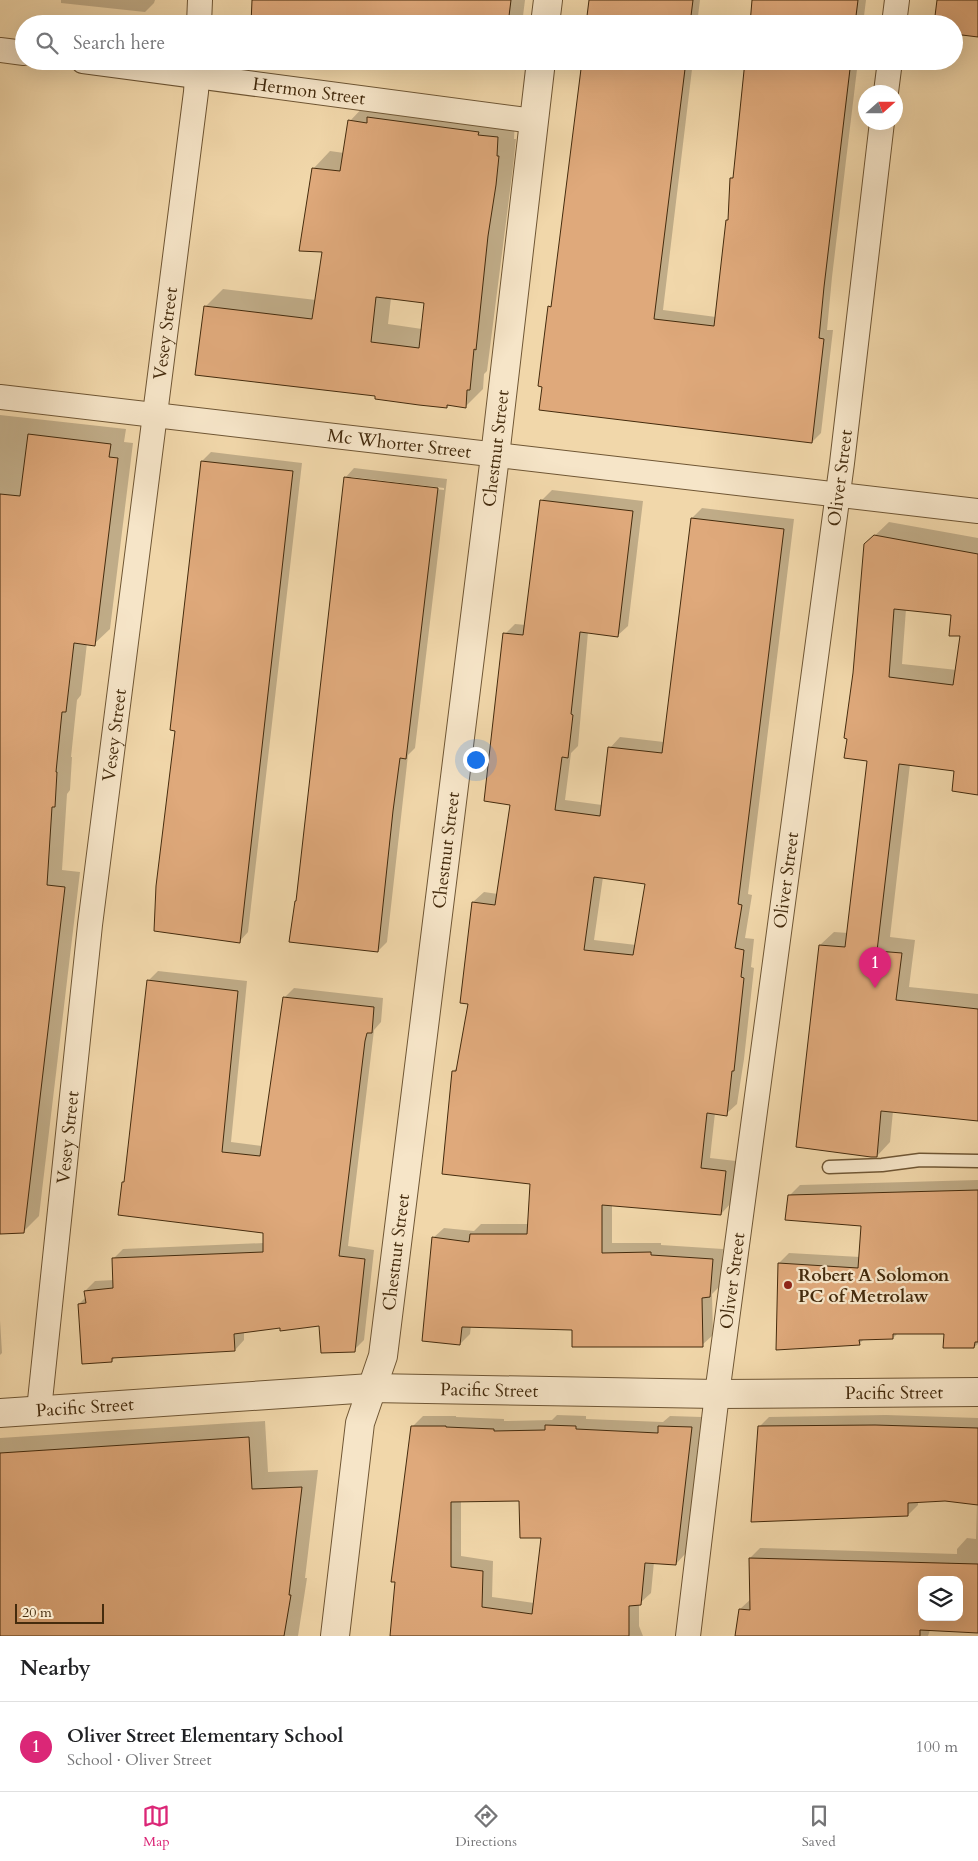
<!DOCTYPE html>
<meta charset="utf-8">
<style>
:root{--surface:#fff;--page:#f2f2f2;--text:#202124;--muted:#757577;--line:#e0e0e0;--accent:#db2777}
body{margin:0;font-family:Cardo,serif;background:var(--page);color:var(--text)}
.controls{position:absolute;right:15px;bottom:15px;display:grid;overflow:hidden;border-radius:10px;box-shadow:0 5px 20px #0002}
.controls button{width:45px;height:45px;display:grid;place-items:center;padding:0;border:0;border-bottom:1px solid var(--line);background:var(--surface);color:var(--text);font:25px sans-serif}
.compass{position:absolute;left:858px;top:85px;width:45px;height:45px;border-radius:50%;background:var(--surface);box-shadow:0 5px 20px #0002;rotate:69deg}
.scale{position:absolute;left:15px;bottom:12px;width:89px;box-sizing:border-box;padding-left:5px;border:2px solid #442b0d;border-top:0;font-size:14px;line-height:18px;white-space:nowrap;color:#442b0d;-webkit-text-stroke:4px #f6e5c8;paint-order:stroke}
.you{position:absolute;left:475px;top:759px;width:18px;height:18px;margin:-12px;border:4px solid #fff;border-radius:50%;background:#1a73e8;box-shadow:0 0 0 8px #1a73e833}
.badge{display:grid;place-items:center;width:32px;height:32px;border-radius:50%;background:var(--accent);color:#fff;font-size:16px;font-weight:700}
.pin{position:absolute;translate:-50% -41px;filter:drop-shadow(0 1px 2px #0008)}
.pin::after{content:'';position:absolute;top:26px;width:18px;height:15px;background:inherit;clip-path:polygon(0 0,100% 0,50% 100%)}
.list{margin:0;padding:0;list-style:none}
h2{display:flex;justify-content:space-between;align-items:center;height:65px;margin:0;padding:0 20px;font-size:21px}
h2 small{font-size:16px;font-weight:400;color:var(--muted)}
.list li{display:grid;grid-template-columns:32px 1fr auto;gap:15px;align-items:center;box-sizing:border-box;height:90px;padding:0 20px;border-top:1px solid var(--line)}
.list b{display:block;font-size:19px;white-space:nowrap}
.list p{margin:0;font-size:16px;white-space:nowrap;color:var(--muted)}
.list em{font-size:16px;font-style:normal;color:var(--muted)}
.icon{flex:none;width:28px;height:28px;fill:none;stroke:currentColor;stroke-width:2;stroke-linecap:round;stroke-linejoin:round}
.map{position:relative;flex:none;width:978px;height:1636px;overflow:hidden}
.search{position:absolute;background:var(--surface);box-shadow:0 5px 20px #0002;left:15px;right:15px;top:15px;height:55px;display:flex;align-items:center;gap:12px;box-sizing:border-box;padding:0 18px;border-radius:28px;color:var(--muted);font-size:19px}
.sheet{height:155px;background:var(--surface)}
nav{display:flex;justify-content:space-around;align-items:center;box-sizing:border-box;height:70px;border-top:1px solid var(--line);background:var(--surface);font-size:14px;color:var(--muted)}
nav a{display:grid;justify-items:center;gap:2px}
nav .on{color:var(--accent)}
.map>svg:first-child{display:block}
.shadow{fill:#0003;fill-rule:evenodd}
.building{fill:#dfa97b;stroke:#442b0d;fill-rule:evenodd}
.lines{fill:none;stroke-linecap:round;stroke-linejoin:round}
.service-casing{stroke:#6f5634;stroke-width:15}
.minor-casing{stroke:#6f5634;stroke-width:26}
.tertiary-casing{stroke:#6f5634;stroke-width:30}
.service{stroke:#f6e5c8;stroke-width:12}
.minor{stroke:#f6e5c8;stroke-width:24}
.tertiary{stroke:#f6e5c8;stroke-width:28}
.poi-dot{fill:#8f2418;stroke:#f6e5c8;stroke-width:2}
.labels{text-anchor:middle;stroke-width:4.5;stroke-linejoin:round;paint-order:stroke}
.street-label{font-size:18px;fill:#442b0d;stroke:#f6e5c8}
.poi-label{font-size:18px;font-weight:bold;fill:#442b0d;stroke:#f6e5c8;text-anchor:start}
</style>
<div class="map">
<svg width="978" height="1636" viewBox="0 0 978 1636">
<rect width="100%" height="100%" fill="#f1d7aa"/>
<filter id="stains"><feTurbulence type="fractalNoise" baseFrequency=".004" numOctaves="4"/><feColorMatrix values="0 0 0 0 .2 0 0 0 0 .09 0 0 0 0 .02 0 0 0 .5 -.17"/></filter>
<radialGradient id="worn" r=".72"><stop offset=".6" stop-color="#630" stop-opacity="0"/><stop offset="1" stop-color="#630" stop-opacity=".3"/></radialGradient>
<path class="shadow" d="M61 0H155L154 3 145 12 61 3Z
M250 0H525L522 24H265L254 0Z
M591 0H700L697 24H588Z
M753 0H866L863 24H750Z
M583 61H693L663 310 716 317 727 220 729 219 732 178 734 176 746 61H858L832 277 827 330H833L821 433 812 442 549 307 553 304Z
M367 103 515 120 514 139H516L513 167 487 371 484 374 483 389 466 406 450 404 447 407 377 395 206 306 223 289 316 300 323 251 313 169 330 151 344 153 350 121ZM391 298 425 302 422 329 388 324Z
M0 415 126 429 124 442 133 443 110 629 94 644 87 643 81 695 77 700 71 757H72L70 790 67 794 62 870 80 872 39 1216 23 1232 0 1233Z
M211 452 302 463 248 932 239 942 176 730 202 461Z
M354 468 447 479 415 748 408 755 387 942 378 951 297 900 345 478ZM351 477 444 488V490L351 479Z
M552 490 643 501 628 626 617 636 588 632 578 746 571 753 565 800 602 805 610 748 620 737 664 742 692 518 702 508 794 519 748 894 752 895 745 938 754 939 751 967 754 968 744 1059 737 1104 726 1114 715 1113 710 1158 736 1161 731 1203 721 1214 612 1205V1243H661V1245L723 1249 720 1286 712 1294 713 1335 702 1345 573 1328 471 1326 470 1334 460 1344 433 1238 444 1228 474 1231 481 1224H529L531 1183 453 1071 458 1067 469 1003 473 902 484 892 498 894 511 804 505 634 515 624 526 625 541 501ZM603 877 646 883 636 945 594 940Z
M889 522 978 538V794L956 770 910 764 890 937 915 940 909 987 978 994V1120L893 1111 890 1142 877 1156 820 945 834 932 848 933 868 760 854 673 865 545ZM906 609 952 613 962 635 957 670 902 664Z
M158 971 247 981 231 1142 262 1146 284 998 294 988 383 998 381 1022 374 1030 348 1246 374 1250 364 1340 354 1350 320 1325 281 1327 244 1332V1340L235 1350 115 1357 112 1361 79 1304 86 1297 85 1291 95 1281 114 1280 113 1259 123 1249 264 1243 265 1232 123 1182 125 1180 148 981Z
M978 1180V1344L974 1347 945 1333H898L893 1338 864 1339 859 1344 779 1263 789 1253 860 1257 863 1225 789 1196 800 1185Z
M0 1320 2 1353 0 1355Z
M557 1415 586 1416V1419L663 1422 670 1416 702 1417 686 1553 676 1564 654 1562 651 1593 639 1604V1626L643 1636H391L412 1427 423 1416H456V1417L504 1419V1421L552 1420ZM521 1499 543 1536 534 1603 492 1597 493 1561 461 1556V1500Z
M886 1415 978 1418V1631L930 1630 928 1636H736L740 1609 751 1599 750 1558 760 1548 957 1554V1549L967 1538 976 1539 977 1503 945 1500 918 1501V1505L908 1515 759 1427 769 1417ZM922 1580H959V1617H922Z
M265 1421 268 1472 318 1470 305 1578H307L298 1636H0V1438Z"/>
<path class="building" d="M252 0H511L508 24H251Z
M589 0H693L690 24H586Z
M752 0H858L855 24H750Z
M937 0H978V37L954 34V24H934Z
M431 61H480V67Z
M582 61H686L654 319 714 326 726 220H728L730 178H733L745 61H787L850 69 824 287 819 338 824 339 812 443 539 410 542 387 538 386 548 306 551 307Z
M367 117 479 132 478 135 498 137 497 156H499L496 185 488 236 476 350 474 349 470 390H467L466 408 447 405V408L419 405 375 399V396L195 375 204 306 312 319 322 252 299 251 312 168 340 171 348 120 367 123ZM376 297 424 303 419 348 371 342Z
M28 434 111 444 109 457 118 458 95 646 74 643 66 712H62L56 772H57L55 807H52L47 885 65 887 24 1233 0 1234V494L20 496Z
M201 461 293 471 240 943 154 931 156 886 175 731 170 730Z
M344 477 438 488 406 759 400 758 393 811 378 952 289 942 295 901H296Z
M540 500 633 511 618 637 580 632 571 714 573 715 568 758 562 757 555 810 600 816 608 747 662 753 691 518 784 529 738 904 742 905 735 948 744 950 741 977 744 978 734 1071H732L727 1116 707 1113 701 1168 726 1171 721 1215 602 1205V1253L651 1252V1255L713 1259 710 1297 702 1298 703 1347H572V1330L462 1327 460 1345 422 1341 432 1237 469 1242 470 1234H527L530 1184 442 1174 452 1071H456L468 1004 460 1003 472 902 495 905 510 805 484 801 503 633 523 635ZM594 877 645 884 633 955 584 950Z
M874 535 978 554V795L952 791 954 771 899 764 877 951 902 953 896 1000 978 1009V1121L881 1111 877 1157H871L796 1147 819 945 845 947 867 761 844 758 847 739 844 738 853 673 864 544ZM894 609 951 615 949 636H960L953 685 889 677Z
M147 980 238 991 222 1152 260 1156 283 997 374 1007 372 1033H367L365 1041 339 1256 365 1259 355 1352 321 1353 319 1326 280 1331V1328L234 1334 235 1351 112 1358V1362L82 1364 78 1304 86 1303 84 1291 113 1288 112 1258 263 1252V1233L118 1215 122 1182H124Z
M978 1190V1342H975L974 1348H943L944 1334H893V1339L859 1340 860 1345 776 1350 778 1263 858 1268 861 1226 785 1220 788 1195Z
M545 1425 576 1426V1429L658 1433V1426L692 1427 676 1565 645 1563 641 1605 629 1606V1636H390L395 1582H391L411 1426H446V1427L494 1429V1431L545 1430ZM519 1501 520 1538H541L532 1614 482 1607 483 1571 451 1567V1502Z
M875 1425 978 1428V1505L945 1501 908 1503V1516L751 1522 758 1426Z
M249 1437 252 1489 302 1487 289 1595H291L284 1636H0V1453Z
M749 1558 978 1564V1633L920 1630V1636H735L739 1609 750 1610ZM922 1580H959V1617H922Z"/>
<g class="lines">
<defs>
<path id="service" d="M829 1167 882 1165 920 1160 978 1161"/>
<g id="minor">
<path d="M199 24 200 0"/>
<path d="M894 24 897 0"/>
<path d="M0 50 24 53"/>
<path id="s1" d="M83 61 534 121"/>
<path d="M886 92 890 61"/>
<path id="s2" d="M0 397 978 511"/>
<path id="s3" d="M39 1410 90 925 196 92 198 61"/>
<path id="s4" d="M688 1636 717 1394 842 463 882 122"/>
</g>
<g id="tertiary">
<path d="M545 24 548 0"/>
<path id="s5" d="M0 1413 371 1388 717 1394 978 1392"/>
<path id="s6" d="M335 1636 360 1423 383 1356 495 456 541 61"/>
</g>
</defs>
<use href="#service" class="service-casing"/>
<use href="#minor" class="minor-casing"/>
<use href="#tertiary" class="tertiary-casing"/>
<use href="#service" class="service"/>
<use href="#minor" class="minor"/>
<use href="#tertiary" class="tertiary"/>
</g>
<circle class="poi-dot" cx="788" cy="1285" r="5"/>
<g class="labels">
<g class="street-label">
<text dy="6" stroke="none"><textPath href="#s1" startOffset="228">Hermon Street</textPath></text>
<text dy="6" stroke="none"><textPath href="#s3" startOffset="1084">Vesey Street</textPath></text>
<text dy="6" stroke="none"><textPath href="#s2" startOffset="402">Mc Whorter Street</textPath></text>
<text dy="6" stroke="none"><textPath href="#s6" startOffset="1200">Chestnut Street</textPath></text>
<text dy="6" stroke="none"><textPath href="#s4" startOffset="1168">Oliver Street</textPath></text>
<text dy="6" stroke="none"><textPath href="#s3" startOffset="679">Vesey Street</textPath></text>
<text dy="6" stroke="none"><textPath href="#s6" startOffset="795">Chestnut Street</textPath></text>
<text dy="6" stroke="none"><textPath href="#s4" startOffset="762">Oliver Street</textPath></text>
<text dy="6" stroke="none"><textPath href="#s3" startOffset="274">Vesey Street</textPath></text>
<text dy="6" stroke="none"><textPath href="#s6" startOffset="390">Chestnut Street</textPath></text>
<text dy="6" stroke="none"><textPath href="#s4" startOffset="358">Oliver Street</textPath></text>
<text dy="6" stroke="none"><textPath href="#s5" startOffset="490">Pacific Street</textPath></text>
<text dy="6" stroke="none"><textPath href="#s5" startOffset="895">Pacific Street</textPath></text>
<text dy="6" stroke="none"><textPath href="#s5" startOffset="85">Pacific Street</textPath></text>
</g>
<g class="poi-label">
<text x="798" y="1281">Robert A Solomon<tspan x="798" dy="21">PC of Metrolaw</tspan></text>
</g>
</g>
<rect width="100%" height="100%" filter="url(#stains)"/>
<rect width="100%" height="100%" fill="url(#worn)"/>
</svg>
<div class="controls">
<button><svg class="icon" aria-label="layers" viewBox="0 0 24 24"><path d="M12 4l9 5-9 5-9-5zM3 14l9 5 9-5"/></svg></button>
</div>
<svg class="compass" viewBox="-18 -18 36 36"><path d="M0-13l5 13h-10z" fill="#e53935"/><path d="M0 13l5-13h-10z" fill="#757577"/></svg>
<div class="scale">20 m</div>
<div class="you"></div>
<div class="pin badge" style="left:875px;top:988px">1</div>
<div class="search"><svg class="icon" aria-label="search" viewBox="0 0 24 24"><circle cx="10" cy="10" r="6"/><path d="M15 15l6 6"/></svg>Search here</div>
</div>
<section class="sheet">
<h2>Nearby<small></small></h2>
<ul class="list">
<li><span class="badge">1</span><div><b>Oliver Street Elementary School</b><p>School · Oliver Street</p></div><em>100 m</em></li>
</ul>
</section>
<nav>
<a class="on"><svg class="icon" aria-label="map" viewBox="0 0 24 24"><path d="M3 6l6-2 6 2 6-2v14l-6 2-6-2-6 2zM9 4v14M15 6v14"/></svg>Map</a>
<a><svg class="icon" aria-label="directions" viewBox="0 0 24 24"><path d="M12 3l9 9-9 9-9-9zM9 14v-3h6M13 9l2 2-2 2"/></svg>Directions</a>
<a><svg class="icon" aria-label="saved" viewBox="0 0 24 24"><path d="M7 4h10v16l-5-4-5 4z"/></svg>Saved</a>
</nav>
